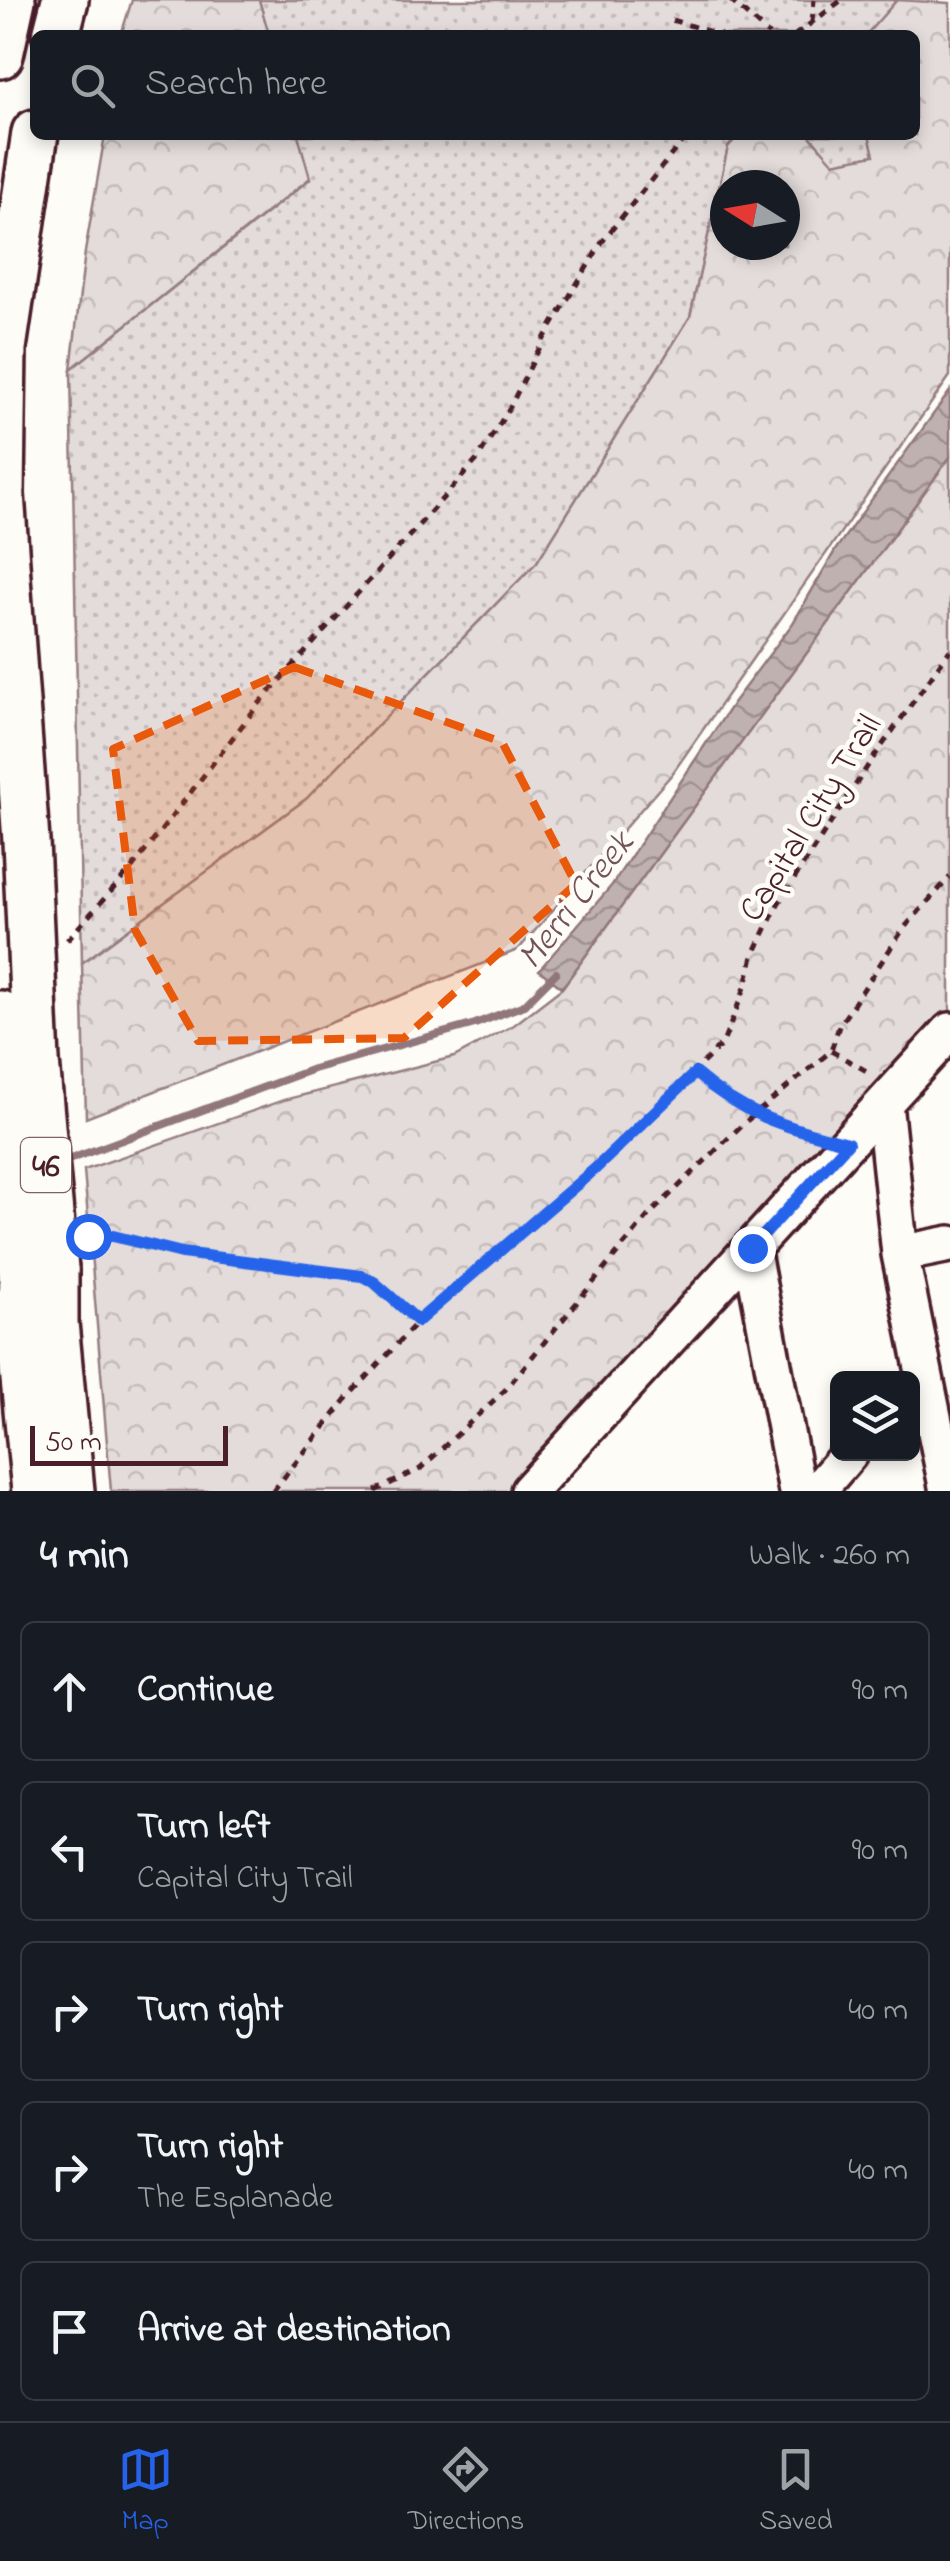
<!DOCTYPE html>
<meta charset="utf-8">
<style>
:root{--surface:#171b24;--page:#20242c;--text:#f1f3f6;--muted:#9ea1a6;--line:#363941;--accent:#2563eb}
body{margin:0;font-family:"Indie Flower",sans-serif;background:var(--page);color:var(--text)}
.controls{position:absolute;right:30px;bottom:30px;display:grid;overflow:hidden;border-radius:15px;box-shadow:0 5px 15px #0003}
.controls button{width:90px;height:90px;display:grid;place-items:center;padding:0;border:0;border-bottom:2px solid var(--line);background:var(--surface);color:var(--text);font:50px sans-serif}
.compass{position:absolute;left:710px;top:170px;width:90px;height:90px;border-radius:50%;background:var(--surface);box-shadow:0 5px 15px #0003;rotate:281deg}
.scale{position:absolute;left:30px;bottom:25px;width:198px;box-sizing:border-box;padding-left:10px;border:5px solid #4a1f2b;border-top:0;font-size:28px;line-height:35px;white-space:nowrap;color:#4a1f2b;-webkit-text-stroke:8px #fdfcf7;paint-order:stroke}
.stop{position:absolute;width:30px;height:30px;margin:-22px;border:8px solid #2563eb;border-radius:50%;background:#fff}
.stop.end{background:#2563eb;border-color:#fff;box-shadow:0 2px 10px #0008}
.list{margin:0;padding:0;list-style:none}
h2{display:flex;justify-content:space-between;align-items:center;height:130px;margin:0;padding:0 40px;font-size:42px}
h2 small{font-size:32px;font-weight:400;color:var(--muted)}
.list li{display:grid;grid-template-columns:65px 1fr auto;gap:30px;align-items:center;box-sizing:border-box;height:140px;margin:0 20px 20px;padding:0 20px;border:2px solid var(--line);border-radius:15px}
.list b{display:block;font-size:38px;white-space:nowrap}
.list p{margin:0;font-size:32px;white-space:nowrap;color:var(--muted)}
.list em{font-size:32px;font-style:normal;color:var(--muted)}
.icon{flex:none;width:55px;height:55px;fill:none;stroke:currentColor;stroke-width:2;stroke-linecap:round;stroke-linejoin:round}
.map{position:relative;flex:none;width:950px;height:1491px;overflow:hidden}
.search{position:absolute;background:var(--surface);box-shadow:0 5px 15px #0003;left:30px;right:30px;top:30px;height:110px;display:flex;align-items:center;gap:25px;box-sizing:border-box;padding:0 35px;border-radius:15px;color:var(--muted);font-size:38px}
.sheet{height:930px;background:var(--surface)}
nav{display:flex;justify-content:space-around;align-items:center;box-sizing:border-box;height:140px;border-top:2px solid var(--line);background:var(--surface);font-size:28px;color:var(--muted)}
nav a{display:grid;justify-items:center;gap:5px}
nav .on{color:var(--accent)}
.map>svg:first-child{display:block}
.grass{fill:url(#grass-dots);stroke:#967e82;stroke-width:2.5}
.forest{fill:url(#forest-crowns);stroke:#967e82;stroke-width:2.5;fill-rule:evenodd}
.water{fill:url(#water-waves);stroke:#91777b;stroke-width:2.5}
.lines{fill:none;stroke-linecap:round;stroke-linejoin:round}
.stream{stroke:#91777b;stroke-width:8}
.minor-casing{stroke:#4a1f2b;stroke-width:42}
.major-casing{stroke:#4a1f2b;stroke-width:52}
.path{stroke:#4a1f2b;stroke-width:5;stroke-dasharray:8 8;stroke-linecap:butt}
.minor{stroke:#fdfcf7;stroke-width:35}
.major{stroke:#fdfcf7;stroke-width:45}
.major-bridge-casing{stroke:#4a1f2b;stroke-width:52;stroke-linecap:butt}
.major-bridge{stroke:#fdfcf7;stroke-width:45}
.route{stroke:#2563eb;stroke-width:12}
.marked{fill:#e8590c;fill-opacity:0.2;stroke:#e8590c;stroke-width:8;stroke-dasharray:20 12;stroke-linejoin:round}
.labels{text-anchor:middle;stroke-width:9;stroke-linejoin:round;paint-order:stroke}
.shield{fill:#fdfcf7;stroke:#806168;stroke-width:2.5}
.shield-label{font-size:32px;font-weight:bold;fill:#4a1f2b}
.street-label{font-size:35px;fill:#4a1f2b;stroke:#fdfcf7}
.water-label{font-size:38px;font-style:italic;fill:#73525a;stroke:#fdfcf7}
</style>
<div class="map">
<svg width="950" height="1491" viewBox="0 0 950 1491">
<defs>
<pattern id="grass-dots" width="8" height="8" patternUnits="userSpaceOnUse" patternTransform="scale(2.5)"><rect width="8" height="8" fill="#e3dcda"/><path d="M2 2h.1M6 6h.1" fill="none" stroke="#c4bcbb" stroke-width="1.8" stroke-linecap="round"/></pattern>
<pattern id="forest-crowns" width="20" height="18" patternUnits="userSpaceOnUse" patternTransform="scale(2.5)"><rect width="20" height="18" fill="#e3dcda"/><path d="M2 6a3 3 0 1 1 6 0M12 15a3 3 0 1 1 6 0" fill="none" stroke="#c4bcbb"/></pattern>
<pattern id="water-waves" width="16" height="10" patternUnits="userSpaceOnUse" patternTransform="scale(2.5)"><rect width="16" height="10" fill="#c0b1b1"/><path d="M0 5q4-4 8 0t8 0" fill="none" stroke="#9e8f90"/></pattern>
</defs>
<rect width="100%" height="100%" fill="#fdfcf7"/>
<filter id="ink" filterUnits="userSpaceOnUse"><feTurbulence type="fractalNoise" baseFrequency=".01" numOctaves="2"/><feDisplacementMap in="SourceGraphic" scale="20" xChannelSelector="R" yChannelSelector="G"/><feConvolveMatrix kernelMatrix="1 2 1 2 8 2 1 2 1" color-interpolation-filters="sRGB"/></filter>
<g filter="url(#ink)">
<path class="grass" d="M259 0H897L866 35H269Z
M298 135H739L728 147 690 317 537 562 306 799 82 963 71 369 310 179Z
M809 135H869L875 155 833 163Z"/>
<path class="forest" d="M132 0H259L269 35H121Z
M897 0 950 3V376L672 774 518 950 86 1118 82 963 306 799 537 562 690 317 728 147 739 135H809L834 163 874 155 869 135H915V35H866ZM725 185H785V245H725Z
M105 135H298L310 178 71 369 85 252Z
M950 457V1016L515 1491H111L84 1170 284 1100 454 1057 514 1025 562 988Z"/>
<path class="water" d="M950 391V457L562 988 539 970 612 885 733 703 793 623 836 549Z"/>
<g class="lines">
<path class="stream" d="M60 1163 313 1069 475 1024 524 1005 556 973"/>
<defs>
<path id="minor" d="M884 1103 900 1254 948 1491
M751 1248 797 1491
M900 1254 950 1244
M529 1491 950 1031
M817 1491 849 1454"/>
<path id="major" d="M56 35 65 0
M0 55 12 0
M35 133 3 348 1 494 26 841 36 1061
M0 1014 5 1068
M55 1269V1323L71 1491
M22 1276 20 1338 35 1491"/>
</defs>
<use href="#minor" class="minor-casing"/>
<use href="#major" class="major-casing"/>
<path class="path" d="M730 0 769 35
M672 20 721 35
M812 22 814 0
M795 35 842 0
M67 940 133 867 258 705 477 460 510 407 545 337 602 242 687 135
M831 1051 872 1074
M695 1073C734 1107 765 1121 815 1134
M87 1236H113L182 1253 362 1277 374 1282 418 1321
M273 1491 346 1400 418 1321 596 1168 723 1043 746 985 753 956 778 904 869 764 950 650
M375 1491 420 1469 505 1390 648 1216 743 1124 831 1051 839 1026 904 928 950 877"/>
<use href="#minor" class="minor"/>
<use href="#major" class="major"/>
<defs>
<path id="major-bridge" d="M36 1061 55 1269
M5 1068 22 1276"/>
</defs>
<use href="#major-bridge" class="major-bridge-casing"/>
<use href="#major-bridge" class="major-bridge"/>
</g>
</g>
<g class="lines" filter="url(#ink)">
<path class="route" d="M88 1236H113L182 1253 362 1276 374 1282 418 1321 596 1168 695 1073C746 1117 784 1126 848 1143L752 1248"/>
</g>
<path class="marked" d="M294 667 502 742 576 884 404 1038 198 1041 135 930 113 749Z"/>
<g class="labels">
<rect class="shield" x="21" y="1138" width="50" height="54" rx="8"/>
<g class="shield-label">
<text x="46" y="1176">46</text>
</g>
<g class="street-label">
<text transform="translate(809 817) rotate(-58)" y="12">Capital City Trail</text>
</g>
<g class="water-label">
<text transform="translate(574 899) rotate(-52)" y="13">Merri Creek</text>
</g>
</g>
</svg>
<div class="controls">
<button><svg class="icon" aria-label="layers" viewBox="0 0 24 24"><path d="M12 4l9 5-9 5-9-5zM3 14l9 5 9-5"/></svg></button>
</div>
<svg class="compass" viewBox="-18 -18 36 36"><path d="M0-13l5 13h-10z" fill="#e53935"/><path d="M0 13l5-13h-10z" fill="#9ea1a6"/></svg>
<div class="scale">50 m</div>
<div class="stop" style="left:88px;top:1236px"></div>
<div class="stop end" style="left:752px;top:1248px"></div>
<div class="search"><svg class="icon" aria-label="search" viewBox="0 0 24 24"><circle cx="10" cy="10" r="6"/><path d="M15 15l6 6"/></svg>Search here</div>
</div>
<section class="sheet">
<h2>4 min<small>Walk · 260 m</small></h2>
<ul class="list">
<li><svg class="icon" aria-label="ahead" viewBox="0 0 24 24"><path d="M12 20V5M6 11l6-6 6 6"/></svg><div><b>Continue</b></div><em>90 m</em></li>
<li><svg class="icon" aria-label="left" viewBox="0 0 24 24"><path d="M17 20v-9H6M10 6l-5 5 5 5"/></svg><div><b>Turn left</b><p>Capital City Trail</p></div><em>90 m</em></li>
<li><svg class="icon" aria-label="right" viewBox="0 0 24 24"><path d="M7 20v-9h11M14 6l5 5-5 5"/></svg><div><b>Turn right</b></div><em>40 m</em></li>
<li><svg class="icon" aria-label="right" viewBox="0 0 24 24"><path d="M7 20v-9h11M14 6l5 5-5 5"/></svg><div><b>Turn right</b><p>The Esplanade</p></div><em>40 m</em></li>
<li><svg class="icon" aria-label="arrive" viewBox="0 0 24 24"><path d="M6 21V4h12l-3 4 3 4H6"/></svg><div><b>Arrive at destination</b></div></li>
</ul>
</section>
<nav>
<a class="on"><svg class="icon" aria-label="map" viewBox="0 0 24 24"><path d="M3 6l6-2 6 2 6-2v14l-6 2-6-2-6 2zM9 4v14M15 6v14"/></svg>Map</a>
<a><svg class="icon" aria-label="directions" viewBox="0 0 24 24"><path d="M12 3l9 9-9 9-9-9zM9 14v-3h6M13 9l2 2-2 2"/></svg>Directions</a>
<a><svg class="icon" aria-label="saved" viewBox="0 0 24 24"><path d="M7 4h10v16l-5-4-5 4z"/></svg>Saved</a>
</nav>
